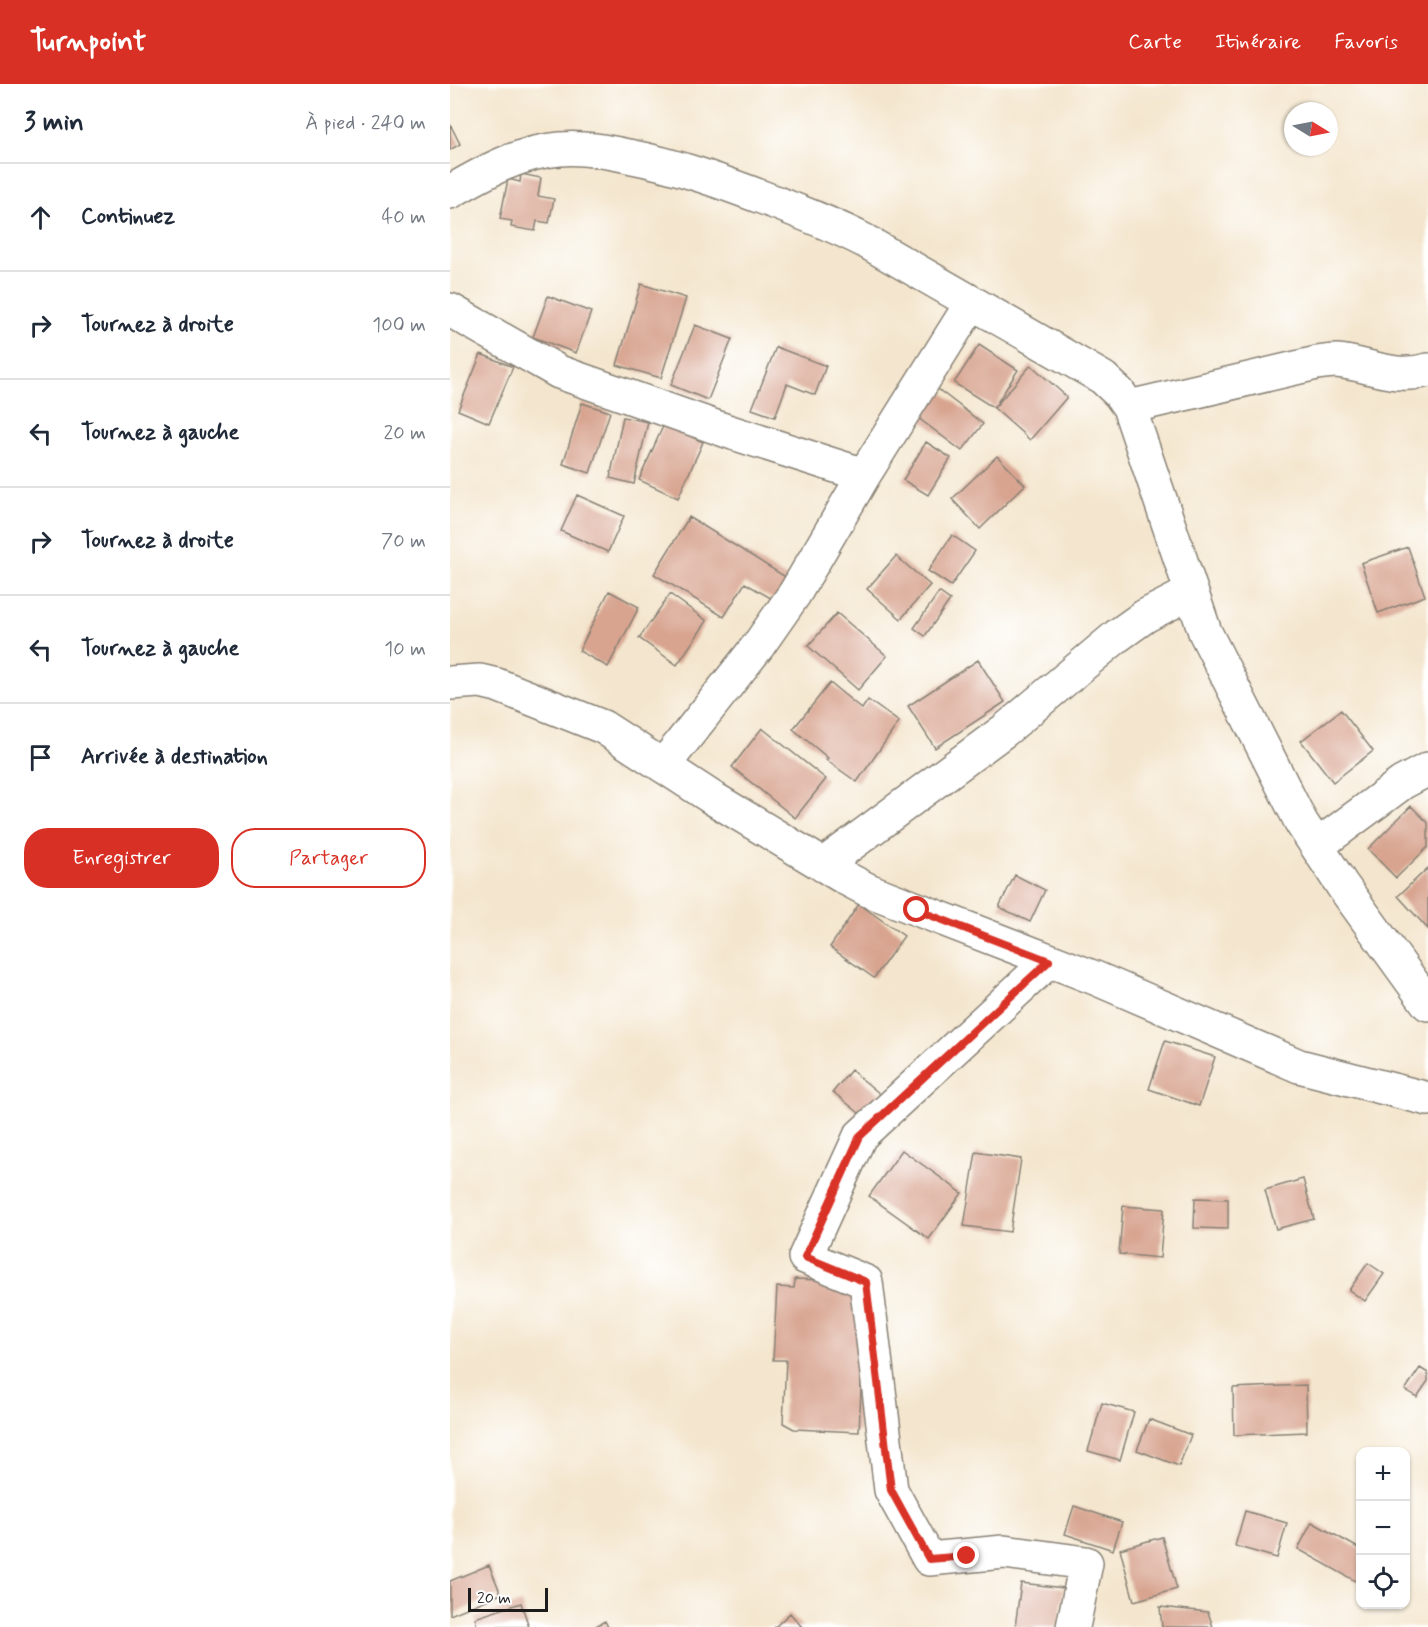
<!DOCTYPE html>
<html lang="fr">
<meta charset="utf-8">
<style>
:root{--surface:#fff;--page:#f2f2f3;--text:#1f2937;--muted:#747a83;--line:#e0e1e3;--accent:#d93025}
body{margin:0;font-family:Mynerve,sans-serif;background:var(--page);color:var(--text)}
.controls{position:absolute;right:18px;bottom:18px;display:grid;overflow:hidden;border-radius:12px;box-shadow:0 2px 4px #0004}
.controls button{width:54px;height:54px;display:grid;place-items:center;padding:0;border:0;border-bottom:2px solid var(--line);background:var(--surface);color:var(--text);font:30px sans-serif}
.compass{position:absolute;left:834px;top:18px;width:54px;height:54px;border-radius:50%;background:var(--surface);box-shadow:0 2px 4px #0004;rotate:100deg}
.scale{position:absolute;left:18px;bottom:15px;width:80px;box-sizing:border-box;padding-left:6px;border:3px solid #1c1c1c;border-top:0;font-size:16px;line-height:21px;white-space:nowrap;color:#1c1c1c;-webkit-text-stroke:4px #fff;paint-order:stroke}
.stop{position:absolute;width:18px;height:18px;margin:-14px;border:4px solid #d93025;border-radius:50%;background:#fff}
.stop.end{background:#d93025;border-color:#fff;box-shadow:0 2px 6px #0008}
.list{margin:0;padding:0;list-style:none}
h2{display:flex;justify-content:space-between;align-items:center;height:78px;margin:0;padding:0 24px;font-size:26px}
h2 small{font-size:20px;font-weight:400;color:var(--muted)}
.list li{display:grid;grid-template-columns:39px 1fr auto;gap:18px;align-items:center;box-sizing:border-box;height:108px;padding:0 24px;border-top:2px solid var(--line)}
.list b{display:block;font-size:22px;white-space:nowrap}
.list em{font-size:20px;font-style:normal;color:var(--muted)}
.actions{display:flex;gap:12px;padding:18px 24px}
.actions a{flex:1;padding:14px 0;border:2px solid var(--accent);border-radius:24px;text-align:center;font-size:21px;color:var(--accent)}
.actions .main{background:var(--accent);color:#fff}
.icon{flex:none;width:33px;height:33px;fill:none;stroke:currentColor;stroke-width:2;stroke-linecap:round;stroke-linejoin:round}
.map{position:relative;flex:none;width:978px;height:1543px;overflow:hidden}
header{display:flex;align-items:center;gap:36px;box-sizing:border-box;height:84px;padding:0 30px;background:var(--accent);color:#fff}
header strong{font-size:28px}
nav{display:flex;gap:33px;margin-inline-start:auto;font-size:21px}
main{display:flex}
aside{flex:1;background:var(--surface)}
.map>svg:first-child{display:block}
.building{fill:#d8a490}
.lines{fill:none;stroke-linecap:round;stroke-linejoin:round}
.minor-casing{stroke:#888175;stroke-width:36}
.minor{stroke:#fff;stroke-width:33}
.route{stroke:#d93025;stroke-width:8}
</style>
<header>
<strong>Turnpoint</strong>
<nav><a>Carte</a><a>Itinéraire</a><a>Favoris</a></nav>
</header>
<main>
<aside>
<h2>3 min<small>À pied · 240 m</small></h2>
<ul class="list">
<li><svg class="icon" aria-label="ahead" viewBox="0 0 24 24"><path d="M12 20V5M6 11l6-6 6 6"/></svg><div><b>Continuez</b></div><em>40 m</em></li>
<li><svg class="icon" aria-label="right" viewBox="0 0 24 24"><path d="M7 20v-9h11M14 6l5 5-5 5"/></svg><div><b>Tournez à droite</b></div><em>100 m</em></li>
<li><svg class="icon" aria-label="left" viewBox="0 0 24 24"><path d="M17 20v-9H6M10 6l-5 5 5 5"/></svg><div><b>Tournez à gauche</b></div><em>20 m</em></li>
<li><svg class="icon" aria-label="right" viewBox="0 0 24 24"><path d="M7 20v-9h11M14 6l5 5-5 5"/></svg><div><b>Tournez à droite</b></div><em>70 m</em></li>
<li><svg class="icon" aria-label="left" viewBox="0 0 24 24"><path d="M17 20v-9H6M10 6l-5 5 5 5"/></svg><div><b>Tournez à gauche</b></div><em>10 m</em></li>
<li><svg class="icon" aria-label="arrive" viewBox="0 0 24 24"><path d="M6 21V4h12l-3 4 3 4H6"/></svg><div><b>Arrivée à destination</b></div></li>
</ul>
<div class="actions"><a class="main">Enregistrer</a><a>Partager</a></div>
</aside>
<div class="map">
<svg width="978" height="1543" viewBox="0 0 978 1543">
<rect width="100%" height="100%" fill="#fff"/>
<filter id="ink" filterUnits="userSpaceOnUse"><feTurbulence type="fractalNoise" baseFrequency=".0167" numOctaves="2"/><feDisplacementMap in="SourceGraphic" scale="12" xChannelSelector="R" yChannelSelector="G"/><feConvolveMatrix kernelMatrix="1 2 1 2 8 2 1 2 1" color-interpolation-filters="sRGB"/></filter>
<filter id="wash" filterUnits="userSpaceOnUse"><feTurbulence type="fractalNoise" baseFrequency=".008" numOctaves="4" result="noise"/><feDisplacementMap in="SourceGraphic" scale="24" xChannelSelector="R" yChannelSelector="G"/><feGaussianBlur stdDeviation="1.35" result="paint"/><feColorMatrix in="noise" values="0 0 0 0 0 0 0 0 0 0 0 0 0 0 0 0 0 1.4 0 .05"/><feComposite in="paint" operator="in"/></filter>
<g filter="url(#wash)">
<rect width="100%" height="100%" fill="#f4e6ce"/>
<g id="blocks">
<path class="building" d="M0 40 10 60 0 66Z
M71 90 91 94 88 112 104 115 99 139 87 137 85 147 61 143 62 137 50 135 58 95 70 98Z
M191 200 236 214 211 294 167 281Z
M98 212 141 228 126 269 83 253Z
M245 241 282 255 258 316 221 301Z
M529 261 568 286 544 324 504 299Z
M326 263 376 282 365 311 337 300 325 333 302 325Z
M31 270 63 283 39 339 8 326Z
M581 281 617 313 580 356 544 324Z
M484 302 533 340 512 367 463 330Z
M132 319 160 328 140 389 113 380Z
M173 333 198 338 184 400 160 394Z
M214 340 253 358 228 414 189 396Z
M476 358 501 374 478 411 453 396Z
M547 372 575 401 530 445 502 415Z
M127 411 174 432 158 468 111 447Z
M239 433 342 497 329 519 295 499 274 533 204 490Z
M502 451 525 467 501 502 478 487Z
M958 463 975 512 928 529 911 479Z
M446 472 480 501 451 535 417 505Z
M159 507 189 523 158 583 129 567Z
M489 508 500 516 475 552 464 544Z
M220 510 257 537 227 581 189 554Z
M387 529 437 572 408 606 358 562Z
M528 576 555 618 485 664 458 622Z
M380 599 412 625 418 616 449 638 407 698 376 676 378 674 343 645Z
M891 626 923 667 883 698 851 657Z
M312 644 376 695 345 734 282 683Z
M961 722 978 739V763L946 794 918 765Z
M978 784V845L948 812Z
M565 791 595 806 580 838 549 823Z
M409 820 454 852 424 894 380 863Z
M715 957 765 973 749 1022 699 1005Z
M401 986 447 1024 430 1046 383 1008Z
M452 1066 512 1109 479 1155 419 1112Z
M526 1068 571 1075 560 1148 514 1142Z
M853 1095 864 1135 826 1145 815 1106Z
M745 1114 778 1115V1145L744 1144Z
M673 1122 714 1125 710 1174 669 1170Z
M918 1179 934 1190 915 1217 899 1206Z
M345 1195 416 1198 409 1348 344 1345 333 1339 336 1276H323L327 1203 344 1204Z
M970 1284 978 1289V1297L967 1313 955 1306Z
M856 1301 857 1348 784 1351 783 1304Z
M652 1319 684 1328 670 1376 638 1367Z
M699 1335 741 1351 729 1382 687 1366Z
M910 1400V1416L906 1414Z
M624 1422 672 1438 663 1466 615 1450Z
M795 1427 837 1439 827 1474 785 1462Z
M862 1438 910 1465V1491L907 1498 848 1465Z
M712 1453 727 1505 684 1517 670 1465Z
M39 1481 51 1510 0 1531V1497Z
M571 1499 614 1504 609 1543H565Z
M71 1519 79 1543H27L25 1534Z
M710 1523 758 1528 763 1543H712Z
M340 1529 352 1543H325Z
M155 1537 158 1543H144Z"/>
</g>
</g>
<g filter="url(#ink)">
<use href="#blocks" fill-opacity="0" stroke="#888175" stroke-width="1.5"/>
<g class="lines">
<defs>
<path id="minor" d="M0 108C34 88 70 68 110 65 133 63 155 67 178 72 225 81 269 97 314 114 348 127 382 140 415 157L653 294 669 309 679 323 755 548 851 738 892 801 978 920
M0 226 109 288 277 347 414 391
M679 323 867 279C874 278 881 277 887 277 920 280 942 296 978 286
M0 599 30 597 47 601 153 643 261 713 395 794 418 806 645 894 849 982 978 1015
M213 682 308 562 345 509 414 391 521 220
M867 762 952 699 978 685
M373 781 555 646 667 552 695 532 740 509
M599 877 410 1052 355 1173 416 1198 441 1406 479 1475 554 1468 636 1479 623 1543"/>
</defs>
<use href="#minor" class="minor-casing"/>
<use href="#minor" class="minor"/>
</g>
</g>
<g class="lines" filter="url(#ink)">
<path class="route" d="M467 826 599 877 410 1052 355 1173 416 1198 441 1406 479 1475 517 1472"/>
</g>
</svg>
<div class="controls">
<button>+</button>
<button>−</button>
<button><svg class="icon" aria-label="locate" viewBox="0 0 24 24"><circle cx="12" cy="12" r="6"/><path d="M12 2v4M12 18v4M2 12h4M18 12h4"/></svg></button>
</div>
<svg class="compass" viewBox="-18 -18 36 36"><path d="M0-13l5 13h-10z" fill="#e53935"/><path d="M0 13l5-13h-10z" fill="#747a83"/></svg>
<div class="scale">20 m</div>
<div class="stop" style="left:467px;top:826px"></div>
<div class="stop end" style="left:517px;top:1472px"></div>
</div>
</main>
